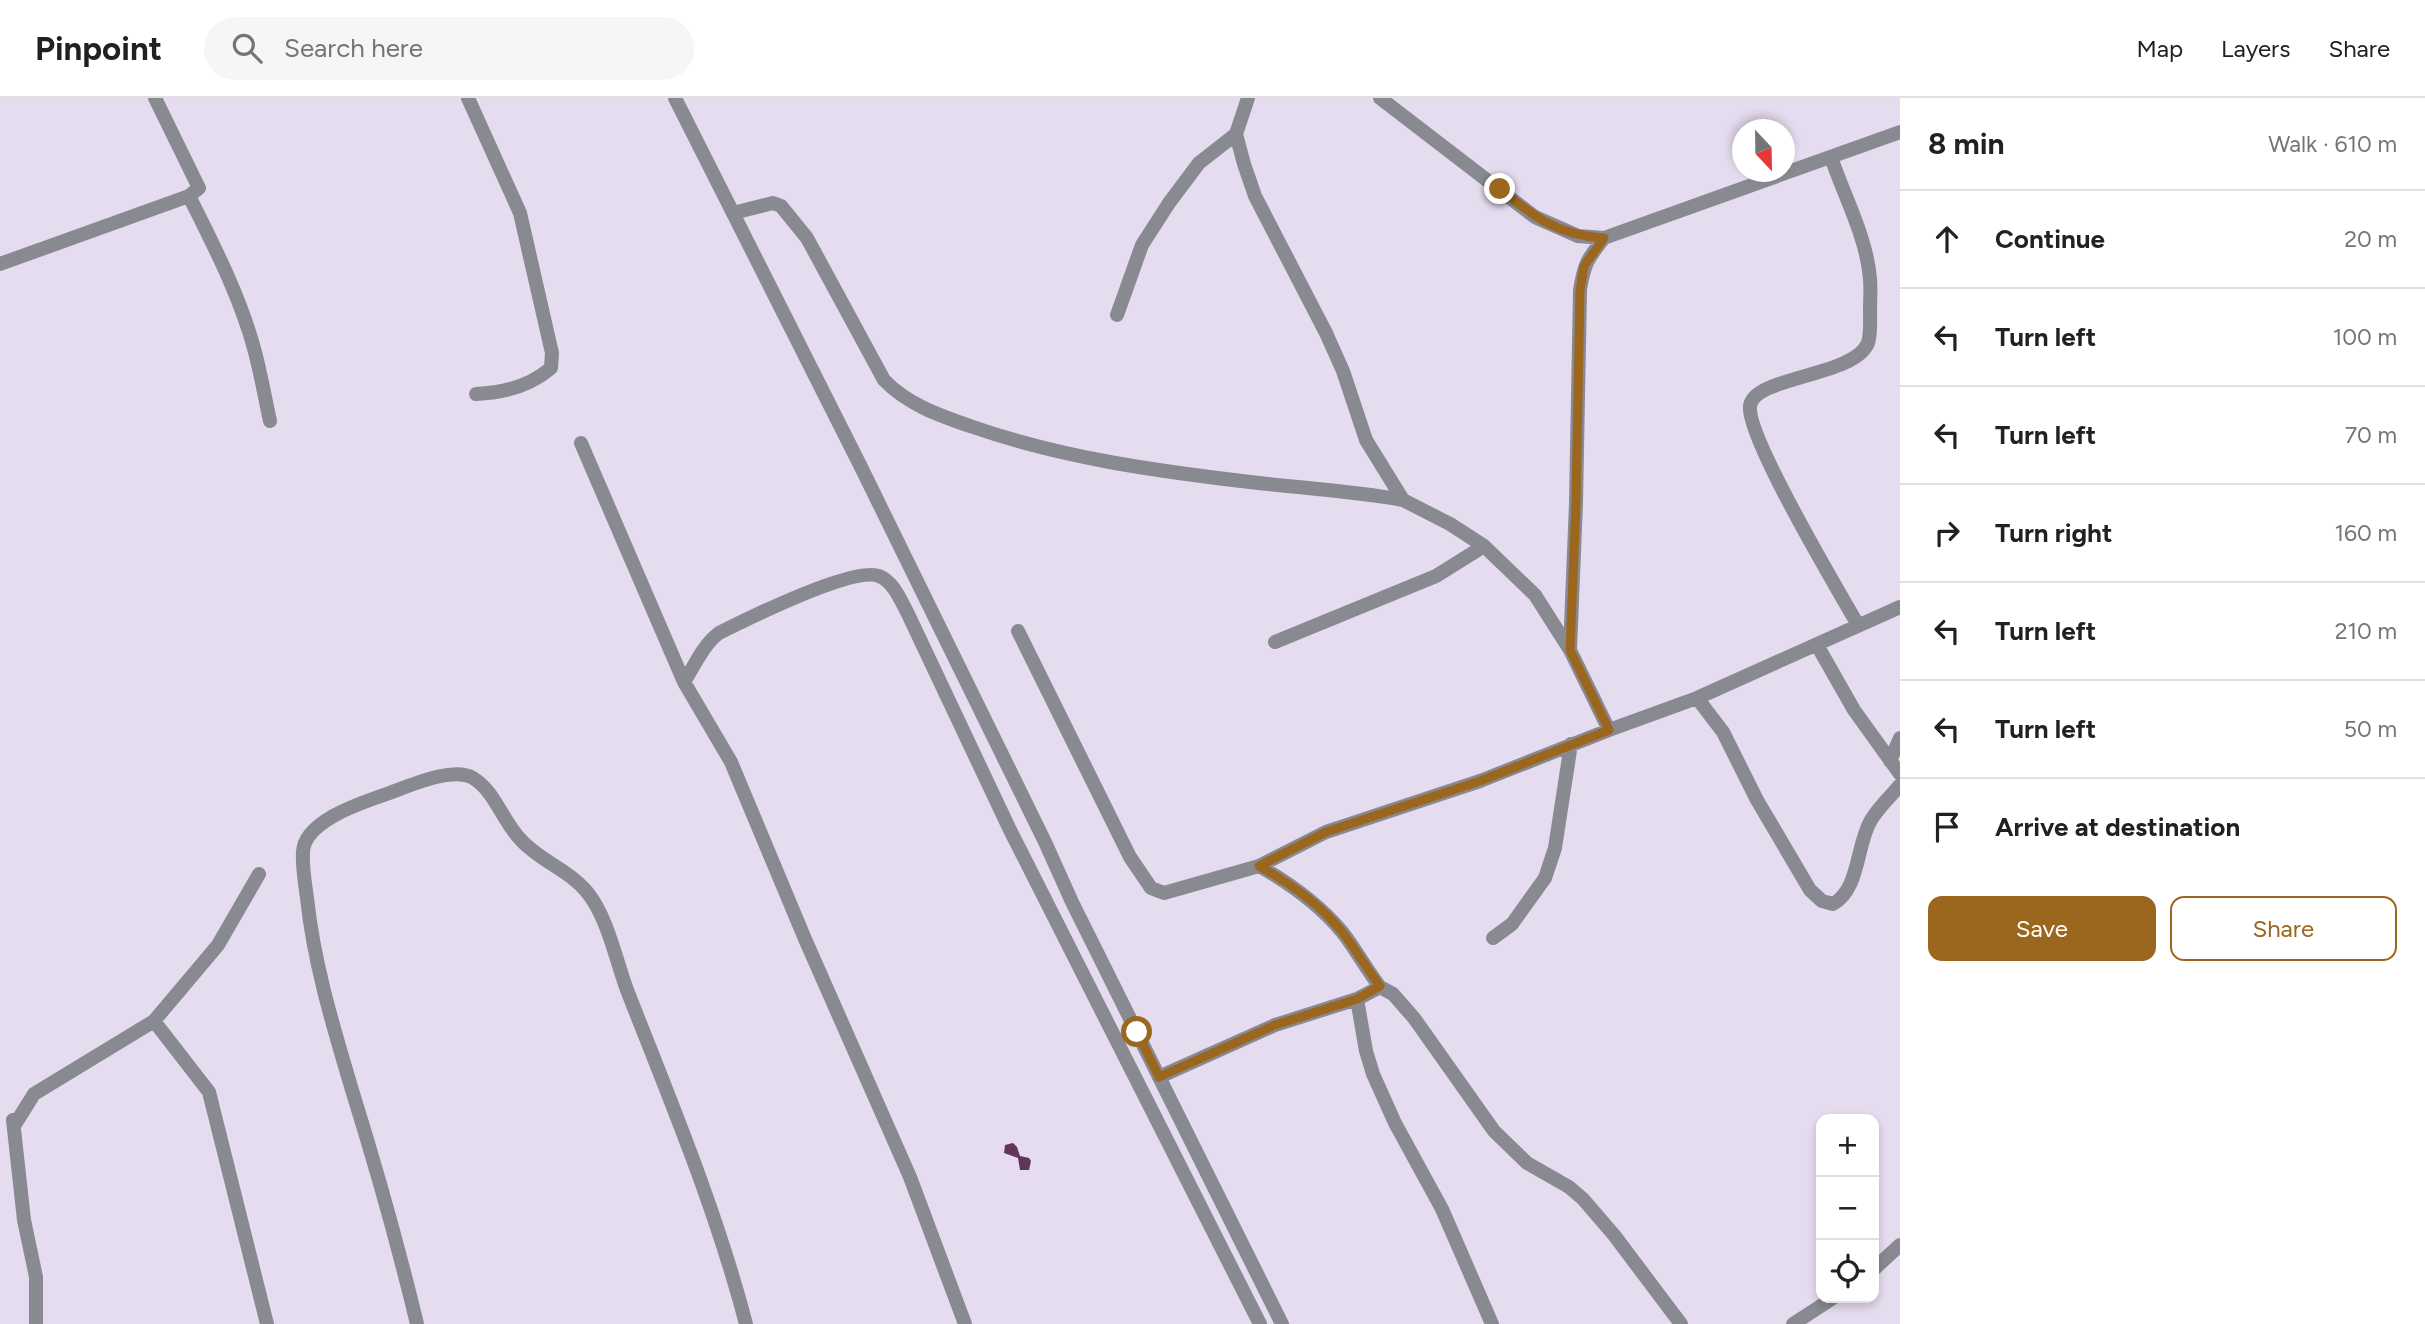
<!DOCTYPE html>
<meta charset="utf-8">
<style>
:root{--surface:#fff;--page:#f6f6f6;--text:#202124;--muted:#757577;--line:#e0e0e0;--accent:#9b661e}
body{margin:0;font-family:Figtree,sans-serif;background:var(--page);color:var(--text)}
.controls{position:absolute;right:21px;bottom:21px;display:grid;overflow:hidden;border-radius:14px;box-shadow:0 4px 10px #0003}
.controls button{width:63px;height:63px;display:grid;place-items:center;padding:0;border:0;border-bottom:2px solid var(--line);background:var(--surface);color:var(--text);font:35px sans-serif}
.compass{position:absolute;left:1732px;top:21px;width:63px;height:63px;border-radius:50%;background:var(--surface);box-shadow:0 4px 10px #0003;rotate:158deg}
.stop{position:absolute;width:21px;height:21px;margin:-16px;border:5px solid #9b661e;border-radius:50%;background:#fff}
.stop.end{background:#9b661e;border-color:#fff;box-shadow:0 2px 7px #0008}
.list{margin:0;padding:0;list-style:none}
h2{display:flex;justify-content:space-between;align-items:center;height:91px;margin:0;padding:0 28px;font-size:30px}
h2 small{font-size:23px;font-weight:400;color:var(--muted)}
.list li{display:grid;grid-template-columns:46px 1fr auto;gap:21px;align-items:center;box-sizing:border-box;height:98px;padding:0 28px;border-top:2px solid var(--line)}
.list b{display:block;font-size:26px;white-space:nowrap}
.list em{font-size:23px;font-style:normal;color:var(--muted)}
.actions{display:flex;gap:14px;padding:21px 28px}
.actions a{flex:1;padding:16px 0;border:2px solid var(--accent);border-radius:14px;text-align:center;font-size:24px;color:var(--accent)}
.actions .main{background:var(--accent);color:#fff}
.icon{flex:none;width:38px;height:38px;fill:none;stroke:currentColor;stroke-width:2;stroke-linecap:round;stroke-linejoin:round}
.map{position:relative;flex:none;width:1900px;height:1226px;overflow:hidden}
header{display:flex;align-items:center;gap:42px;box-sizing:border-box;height:98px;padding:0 35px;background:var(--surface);border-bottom:2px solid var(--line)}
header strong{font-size:33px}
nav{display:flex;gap:38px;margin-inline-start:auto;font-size:24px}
.search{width:490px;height:63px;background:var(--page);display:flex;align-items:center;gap:18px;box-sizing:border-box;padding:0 24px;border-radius:38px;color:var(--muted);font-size:26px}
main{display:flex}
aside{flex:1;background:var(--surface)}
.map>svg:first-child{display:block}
.building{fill:#63355d}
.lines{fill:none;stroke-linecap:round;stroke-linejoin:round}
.minor{stroke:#898992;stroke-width:14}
.tertiary{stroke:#898992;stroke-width:14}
.route{stroke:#9b661e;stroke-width:9}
</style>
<header>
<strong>Pinpoint</strong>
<div class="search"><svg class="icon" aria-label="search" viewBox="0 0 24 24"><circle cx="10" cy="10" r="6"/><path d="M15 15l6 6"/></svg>Search here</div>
<nav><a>Map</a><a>Layers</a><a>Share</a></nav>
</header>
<main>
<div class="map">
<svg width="1900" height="1226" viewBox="0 0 1900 1226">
<rect width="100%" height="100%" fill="#e5dcef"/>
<path class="building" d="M1013 1045 1017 1049 1020 1058 1029 1060 1031 1063 1029 1072H1020L1018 1060 1004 1055 1005 1047Z"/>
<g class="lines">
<path class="minor" d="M468 0 520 115 552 255 551 270C530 288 503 295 476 296
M1380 0 1535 119 1578 138 1604 140
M1831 59C1844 98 1867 140 1870 181 1871 191 1870 202 1870 213 1870 223 1871 236 1868 245 1854 279 1754 278 1750 308 1746 338 1838 492 1858 527
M189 98C214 148 241 200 255 254 261 277 265 300 270 323
M733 115 773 105 781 108 807 140 884 282C908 307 941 318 973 329 1062 360 1156 373 1250 384 1301 390 1352 393 1403 402
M0 166 189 98 199 90 155 0
M1117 217 1142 147 1169 105 1199 65 1236 36
M581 345 684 584
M1018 533 1130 759 1151 790 1164 795 1259 768 1326 734 1480 683 1609 632 1570 552 1535 497 1484 448 1450 426 1403 402 1366 342 1343 273 1326 235 1255 98 1244 66 1236 36 1248 0
M1275 544 1436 478 1484 448
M1817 547 1854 612 1900 676
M1570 552 1576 405 1580 192C1584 166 1588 160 1604 140L1900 34
M1697 600 1723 634 1757 702 1810 792 1822 803 1833 806C1860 791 1856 747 1871 722 1879 709 1891 698 1900 687
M1609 632 1697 600 1900 509
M1890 663 1900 640
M1259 768C1291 786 1319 806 1343 835 1356 852 1367 872 1380 889
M1493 840 1512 826 1545 780 1555 750 1571 646
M1357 901 1366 953 1373 976 1395 1025 1442 1111 1492 1226
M154 923 209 994 267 1226
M1159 979 1275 927 1357 901 1380 889 1393 896 1414 920 1494 1033 1527 1065 1569 1089 1583 1101 1614 1137 1681 1226
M13 1022 24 1122 36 1179V1226
M14 1028 34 996 154 923 218 847 259 776
M1874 1171 1900 1147
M417 1226C398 1147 376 1069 352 992 333 928 314 866 307 800 305 785 302 769 303 754 304 725 355 707 378 699 401 692 450 667 473 680 495 693 503 724 521 742 540 763 569 772 587 794 607 818 616 862 627 892 670 1002 716 1111 746 1226
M965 1226 910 1079 805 841 731 664 684 584C695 567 703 547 719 535 747 521 853 468 879 478 894 484 901 503 908 516L1010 732 1260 1226
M1793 1226 1833 1200"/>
<path class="tertiary" d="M675 0 860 367 1045 744 1072 804 1282 1226"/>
</g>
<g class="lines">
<path class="route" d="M1137 934 1159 979 1275 927 1357 901 1380 888C1367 871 1356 852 1343 835 1320 806 1291 786 1259 768L1326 734 1480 683 1609 632 1570 552 1576 405 1580 192 1584 168 1604 140C1557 137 1536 120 1500 91"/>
</g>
</svg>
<div class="controls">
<button>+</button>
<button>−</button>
<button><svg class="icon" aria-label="locate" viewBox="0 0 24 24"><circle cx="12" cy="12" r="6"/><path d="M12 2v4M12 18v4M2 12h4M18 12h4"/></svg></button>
</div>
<svg class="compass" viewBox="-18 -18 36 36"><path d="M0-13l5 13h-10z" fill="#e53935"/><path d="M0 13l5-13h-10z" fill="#757577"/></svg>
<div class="stop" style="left:1137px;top:934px"></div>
<div class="stop end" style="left:1500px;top:91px"></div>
</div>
<aside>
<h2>8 min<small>Walk · 610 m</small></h2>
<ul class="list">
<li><svg class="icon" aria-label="ahead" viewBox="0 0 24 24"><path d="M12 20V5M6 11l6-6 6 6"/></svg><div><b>Continue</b></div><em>20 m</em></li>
<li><svg class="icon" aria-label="left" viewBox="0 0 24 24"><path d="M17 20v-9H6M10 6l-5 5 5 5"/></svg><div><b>Turn left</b></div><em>100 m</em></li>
<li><svg class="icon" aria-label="left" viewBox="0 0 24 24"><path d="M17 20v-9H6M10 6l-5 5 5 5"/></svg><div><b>Turn left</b></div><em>70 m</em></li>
<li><svg class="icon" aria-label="right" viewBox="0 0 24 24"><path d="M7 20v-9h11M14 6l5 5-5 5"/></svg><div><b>Turn right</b></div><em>160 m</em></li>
<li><svg class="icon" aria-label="left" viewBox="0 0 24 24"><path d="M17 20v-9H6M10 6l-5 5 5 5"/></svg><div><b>Turn left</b></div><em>210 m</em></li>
<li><svg class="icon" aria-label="left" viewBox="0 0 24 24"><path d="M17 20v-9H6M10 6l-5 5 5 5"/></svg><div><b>Turn left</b></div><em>50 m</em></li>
<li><svg class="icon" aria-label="arrive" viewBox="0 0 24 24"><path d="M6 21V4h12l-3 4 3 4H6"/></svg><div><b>Arrive at destination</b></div></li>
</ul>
<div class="actions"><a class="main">Save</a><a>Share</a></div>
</aside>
</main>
